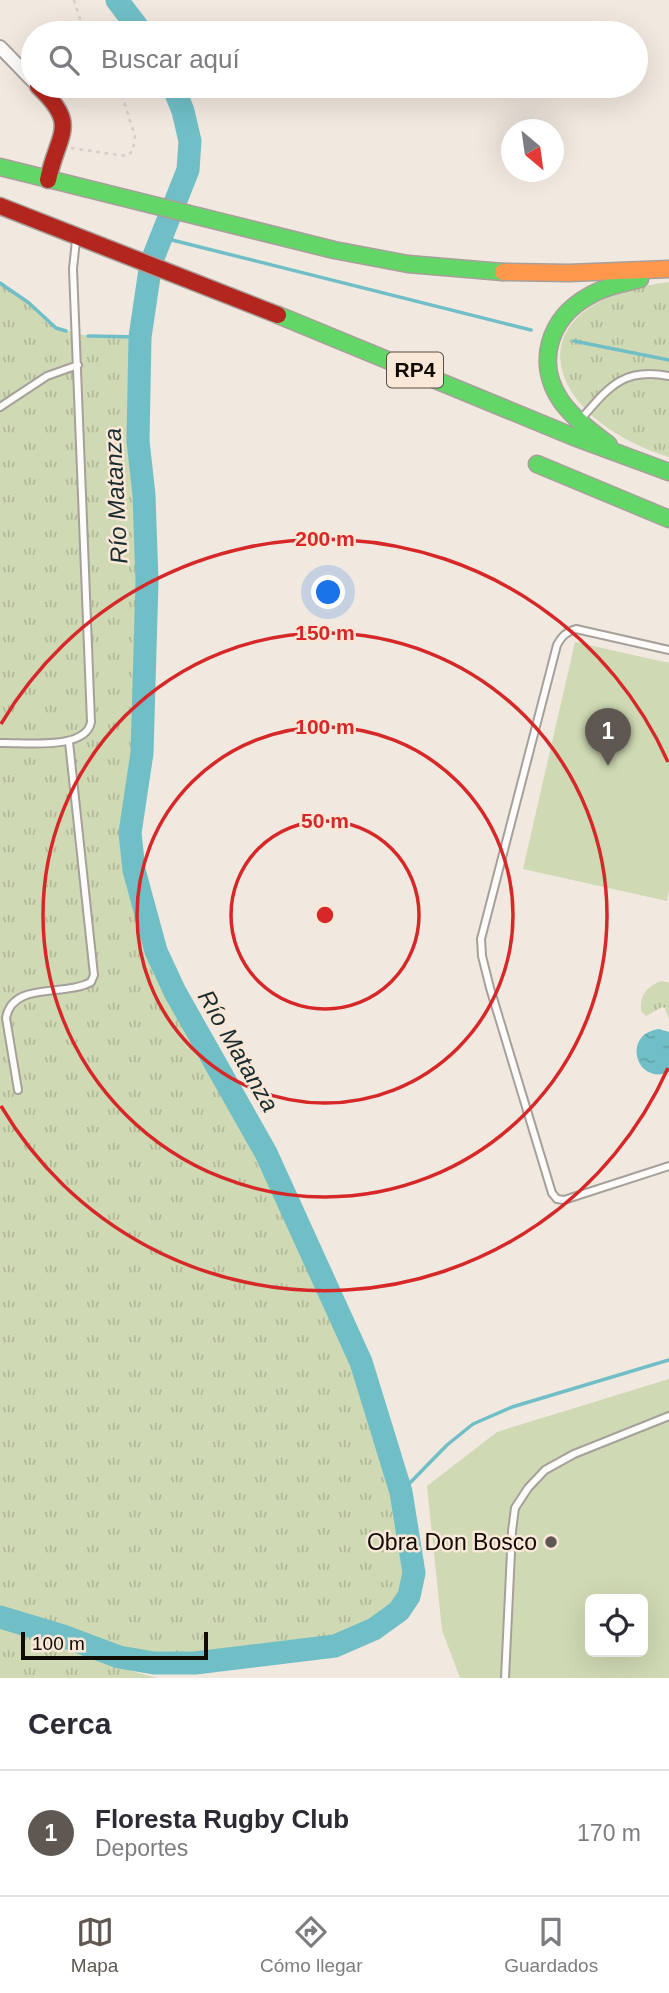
<!DOCTYPE html>
<html lang="es">
<meta charset="utf-8">
<style>
:root{--surface:#fff;--page:#f7f7f7;--text:#2b2b33;--muted:#7c7c81;--line:#e1e1e2;--accent:#5f5852}
body{margin:0;font-family:Helvetica,sans-serif;background:var(--page);color:var(--text)}
.controls{position:absolute;right:21px;bottom:21px;display:grid;overflow:hidden;border-radius:10px;box-shadow:0 7px 28px #0002}
.controls button{width:63px;height:63px;display:grid;place-items:center;padding:0;border:0;border-bottom:2px solid var(--line);background:var(--surface);color:var(--text);font:35px sans-serif}
.compass{position:absolute;left:501px;top:119px;width:63px;height:63px;border-radius:50%;background:var(--surface);box-shadow:0 7px 28px #0002;rotate:151deg}
.scale{position:absolute;left:21px;bottom:18px;width:187px;box-sizing:border-box;padding-left:7px;border:4px solid #110b06;border-top:0;font-size:19px;line-height:24px;white-space:nowrap;color:#110b06;-webkit-text-stroke:5px #f9e7d7;paint-order:stroke}
.you{position:absolute;left:329px;top:593px;width:24px;height:24px;margin:-18px;border:5px solid #fff;border-radius:50%;background:#1a73e8;box-shadow:0 0 0 10px #1a73e833}
.badge{display:grid;place-items:center;width:46px;height:46px;border-radius:50%;background:var(--accent);color:#fff;font-size:23px;font-weight:700}
.pin{position:absolute;translate:-50% -58px;filter:drop-shadow(0 2px 4px #0008)}
.pin::after{content:'';position:absolute;top:37px;width:24px;height:21px;background:inherit;clip-path:polygon(0 0,100% 0,50% 100%)}
.list{margin:0;padding:0;list-style:none}
h2{display:flex;justify-content:space-between;align-items:center;height:91px;margin:0;padding:0 28px;font-size:30px}
h2 small{font-size:23px;font-weight:400;color:var(--muted)}
.list li{display:grid;grid-template-columns:46px 1fr auto;gap:21px;align-items:center;box-sizing:border-box;height:126px;padding:0 28px;border-top:2px solid var(--line)}
.list b{display:block;font-size:26px;white-space:nowrap}
.list p{margin:0;font-size:23px;white-space:nowrap;color:var(--muted)}
.list em{font-size:23px;font-style:normal;color:var(--muted)}
.icon{flex:none;width:38px;height:38px;fill:none;stroke:currentColor;stroke-width:2;stroke-linecap:round;stroke-linejoin:round}
.map{position:relative;flex:none;width:669px;height:1678px;overflow:hidden}
.search{position:absolute;background:var(--surface);box-shadow:0 7px 28px #0002;left:21px;right:21px;top:21px;height:77px;display:flex;align-items:center;gap:18px;box-sizing:border-box;padding:0 24px;border-radius:38px;color:var(--muted);font-size:26px}
.sheet{height:217px;background:var(--surface)}
nav{display:flex;justify-content:space-around;align-items:center;box-sizing:border-box;height:98px;border-top:2px solid var(--line);background:var(--surface);font-size:19px;color:var(--muted)}
nav a{display:grid;justify-items:center;gap:4px}
nav .on{color:var(--accent)}
.map>svg:first-child{display:block}
.grass{fill:url(#grass-tufts)}
.pitch{fill:#cfd9b3;fill-rule:evenodd}
.water{fill:url(#water-ripples)}
.lines{fill:none;stroke-linecap:round;stroke-linejoin:round}
.stream{stroke:#70bfc7;stroke-width:3.5}
.river{stroke:#70bfc7;stroke-width:23}
.lane-casing{stroke:#a7a09a;stroke-width:10}
.street-casing{stroke:#a7a09a;stroke-width:16}
.fast-casing{stroke:#a7a09a;stroke-width:19}
.slow-casing{stroke:#a7a09a;stroke-width:19}
.jam-casing{stroke:#a7a09a;stroke-width:19}
.path{stroke:#d2cfcd;stroke-width:2.5;stroke-dasharray:3.5 5;stroke-linecap:butt}
.lane{stroke:#fdfcfa;stroke-width:6}
.street{stroke:#fdfcfa;stroke-width:12}
.fast{stroke:#63d668;stroke-width:16}
.slow{stroke:#ff974d;stroke-width:16}
.jam{stroke:#b3261e;stroke-width:16}
.ring{fill:none;stroke:#d62828;stroke-width:3.5}
.poi-dot{fill:#5f5852;stroke:#f9e7d7;stroke-width:2.5}
.labels{text-anchor:middle;stroke-width:5;stroke-linejoin:round;paint-order:stroke}
.shield{fill:#f9e7d7;stroke:#574d45;stroke-width:2}
.shield-label{font-size:21px;font-weight:bold;fill:#110b06}
.poi-label{font-size:23px;fill:#110b06;stroke:#f9e7d7;text-anchor:end}
.water-label{font-size:24px;font-style:italic;fill:#192d30;stroke:#f9e7d7}
.centre{fill:#d62828;stroke:#f9e7d7;stroke-width:3.5}
.ring-label{font-size:21px;text-anchor:middle;font-weight:bold;fill:#d62828;stroke:#f9e7d7;stroke-width:5;stroke-linejoin:round;paint-order:stroke}
</style>
<div class="map">
<svg width="669" height="1678" viewBox="0 0 669 1678">
<defs>
<pattern id="grass-tufts" width="24" height="20" patternUnits="userSpaceOnUse" patternTransform="scale(1.75)"><rect width="24" height="20" fill="#cfd9b3"/><path d="M3 7l-1-3M5 7V3M7 7l1-3M15 17l-1-3M17 17v-4M19 17l1-3" fill="none" stroke="#b1b998"/></pattern>
<pattern id="water-ripples" width="26" height="14" patternUnits="userSpaceOnUse" patternTransform="scale(1.75)"><rect width="26" height="14" fill="#70bfc7"/><path d="M2 4q2-2 4 0t4 0M15 11q2-2 4 0t4 0" fill="none" stroke="#60a3a9"/></pattern>
</defs>
<rect width="100%" height="100%" fill="#f1e8df"/>
<path class="grass" d="M669 282V457C539 416 510 302 669 282Z
M0 283 29 303 56 328 88 336 140 337 138 441 144 495 147 581 142 753 130 833 134 870 156 951 175 992 266 1153 361 1362 401 1492 414 1573 409 1596 399 1611 374 1629 335 1646 195 1663H154L119 1657 63 1636 0 1617Z
M661 981 669 983V1019L665 1008 662 1007 646 1016 641 1011C640 995 646 987 661 981Z
M0 1628C53 1644 104 1664 157 1678H0Z"/>
<path class="pitch" d="M575 642 669 663V890L667 901 523 869Z
M669 1379V1678H460L442 1630 427 1486 497 1432ZM590 1599H643V1652H590Z"/>
<path class="water" d="M659 1029 669 1032V1072C636 1086 621 1034 659 1029Z"/>
<g class="lines">
<path class="stream" d="M160 237 531 330
M0 283 29 303 56 328 66 331
M88 336 140 337
M574 341 669 360
M401 1492 447 1445 473 1424 512 1407 669 1360"/>
<path class="river" d="M117 0 142 33
M0 1617 63 1636 119 1657 154 1663H195L335 1646 374 1629 399 1611 409 1596 414 1573 401 1492 361 1362 266 1153 175 992 156 951 134 870 130 833 142 753 147 581 144 495 138 441 140 337 151 263 188 170 190 141 183 111 173 86"/>
<defs>
<path id="lane" d="M0 407 47 376 78 365
M581 419C609 387 623 367 669 376
M669 650 576 629C566 632 562 636 557 645L481 939 482 956 490 988 552 1193 557 1199 564 1200 669 1166
M0 743C23 742 86 751 91 722L73 269 76 240
M18 1090 6 1018C13 981 63 997 91 982L94 975 69 742
M505 1678 512 1531 515 1508 528 1488 545 1470 574 1454 669 1416"/>
<path id="street" d="M0 47 33 81"/>
<path id="fast" d="M0 167 334 250 408 264 503 272
M278 315 574 437 669 472
M609 445C592 432 574 419 561 401 535 363 549 318 589 296 604 287 623 283 640 279
M537 464 669 519"/>
<path id="slow" d="M503 272 569 273 669 269"/>
<path id="jam" d="M38 86C80 126 58 132 48 180
M0 206 278 315"/>
</defs>
<use href="#lane" class="lane-casing"/>
<use href="#street" class="street-casing"/>
<use href="#fast" class="fast-casing"/>
<use href="#slow" class="slow-casing"/>
<use href="#jam" class="jam-casing"/>
<path class="path" d="M74 0 80 19 91 33
M71 148 126 156 133 151 135 136 119 86"/>
<use href="#lane" class="lane"/>
<use href="#street" class="street"/>
<use href="#fast" class="fast"/>
<use href="#slow" class="slow"/>
<use href="#jam" class="jam"/>
</g>
<g class="ring">
<circle cx="325" cy="915" r="94"/>
<circle cx="325" cy="915" r="188"/>
<circle cx="325" cy="915" r="282"/>
<path d="M668 1068A376 376 0 0 1 1 1106M1 724A376 376 0 0 1 668 762"/>
</g>
<circle class="poi-dot" cx="551" cy="1542" r="7"/>
<g class="labels">
<rect class="shield" x="387" y="352.5" width="56" height="35" rx="5"/>
<g class="shield-label">
<text x="415" y="377">RP4</text>
</g>
<g class="poi-label">
<text x="537" y="1550">Obra Don Bosco</text>
</g>
<g class="water-label">
<text transform="translate(116 496) rotate(-93)" y="8">Río Matanza</text>
<text transform="translate(238 1051) rotate(60)" y="8">Río Matanza</text>
</g>
</g>
<circle cx="325" cy="915" r="10" class="centre"/>
<g class="ring-label">
<text x="325" y="546">200 m</text>
<text x="325" y="640">150 m</text>
<text x="325" y="734">100 m</text>
<text x="325" y="828">50 m</text>
</g>
</svg>
<div class="controls">
<button><svg class="icon" aria-label="locate" viewBox="0 0 24 24"><circle cx="12" cy="12" r="6"/><path d="M12 2v4M12 18v4M2 12h4M18 12h4"/></svg></button>
</div>
<svg class="compass" viewBox="-18 -18 36 36"><path d="M0-13l5 13h-10z" fill="#e53935"/><path d="M0 13l5-13h-10z" fill="#7c7c81"/></svg>
<div class="scale">100 m</div>
<div class="you"></div>
<div class="pin badge" style="left:608px;top:766px">1</div>
<div class="search"><svg class="icon" aria-label="search" viewBox="0 0 24 24"><circle cx="10" cy="10" r="6"/><path d="M15 15l6 6"/></svg>Buscar aquí</div>
</div>
<section class="sheet">
<h2>Cerca<small></small></h2>
<ul class="list">
<li><span class="badge">1</span><div><b>Floresta Rugby Club</b><p>Deportes</p></div><em>170 m</em></li>
</ul>
</section>
<nav>
<a class="on"><svg class="icon" aria-label="map" viewBox="0 0 24 24"><path d="M3 6l6-2 6 2 6-2v14l-6 2-6-2-6 2zM9 4v14M15 6v14"/></svg>Mapa</a>
<a><svg class="icon" aria-label="directions" viewBox="0 0 24 24"><path d="M12 3l9 9-9 9-9-9zM9 14v-3h6M13 9l2 2-2 2"/></svg>Cómo llegar</a>
<a><svg class="icon" aria-label="saved" viewBox="0 0 24 24"><path d="M7 4h10v16l-5-4-5 4z"/></svg>Guardados</a>
</nav>
